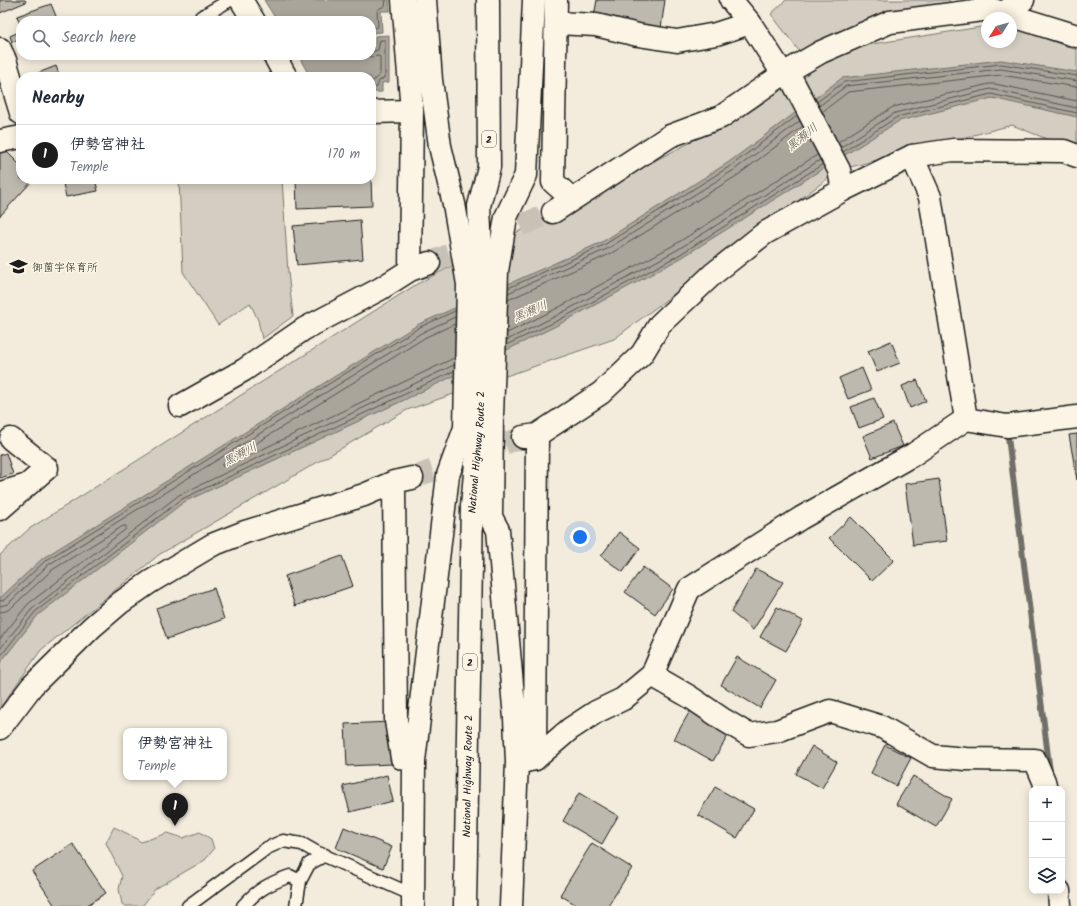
<!DOCTYPE html>
<meta charset="utf-8">
<style>
:root{--surface:#fff;--page:#f6f6f7;--text:#1f2937;--muted:#747a83;--line:#e0e1e3;--accent:#1c1c1c}
body{margin:0;font-family:Kalam,"Klee One",sans-serif;background:var(--page);color:var(--text)}
.controls{position:absolute;right:12px;bottom:12px;display:grid;overflow:hidden;border-radius:8px;box-shadow:0 2px 10px #0003}
.controls button{width:36px;height:36px;display:grid;place-items:center;padding:0;border:0;border-bottom:1px solid var(--line);background:var(--surface);color:var(--text);font:20px sans-serif}
.compass{position:absolute;left:981px;top:12px;width:36px;height:36px;border-radius:50%;background:var(--surface);box-shadow:0 2px 10px #0003;rotate:233deg}
.you{position:absolute;left:580px;top:537px;width:14px;height:14px;margin:-10px;border:3px solid #fff;border-radius:50%;background:#1a73e8;box-shadow:0 0 0 6px #1a73e833}
.badge{display:grid;place-items:center;width:26px;height:26px;border-radius:50%;background:var(--accent);color:#fff;font-size:13px;font-weight:700}
.pin{position:absolute;translate:-50% -33px;filter:drop-shadow(0 1px 2px #0008)}
.pin::after{content:'';position:absolute;top:21px;width:14px;height:12px;background:inherit;clip-path:polygon(0 0,100% 0,50% 100%)}
.popup{position:absolute;left:123px;top:728px;width:104px;height:52px;box-sizing:border-box;display:grid;place-content:center;border-radius:8px;background:var(--surface);filter:drop-shadow(0 1px 3px #0005);font-size:13px;white-space:nowrap;color:var(--muted)}
.popup b{font-size:15px;color:var(--text)}
.popup::after{content:'';position:absolute;left:50%;top:100%;margin-left:-8px;border:8px solid transparent;border-top-color:var(--surface)}
.list{margin:0;padding:0;list-style:none}
h2{display:flex;justify-content:space-between;align-items:center;height:52px;margin:0;padding:0 16px;font-size:17px}
h2 small{font-size:13px;font-weight:400;color:var(--muted)}
.list li{display:grid;grid-template-columns:26px 1fr auto;gap:12px;align-items:center;box-sizing:border-box;height:60px;padding:0 16px;border-top:1px solid var(--line)}
.list b{display:block;font-size:15px;white-space:nowrap}
.list p{margin:0;font-size:13px;white-space:nowrap;color:var(--muted)}
.list em{font-size:13px;font-style:normal;color:var(--muted)}
.icon{flex:none;width:22px;height:22px;fill:none;stroke:currentColor;stroke-width:2;stroke-linecap:round;stroke-linejoin:round}
.map{position:relative;flex:none;width:1077px;height:906px;overflow:hidden}
.search{position:absolute;background:var(--surface);box-shadow:0 2px 10px #0003;left:16px;top:16px;width:360px;height:44px;display:flex;align-items:center;gap:10px;box-sizing:border-box;padding:0 14px;border-radius:16px;color:var(--muted);font-size:15px}
.panel{position:absolute;background:var(--surface);box-shadow:0 2px 10px #0003;left:16px;top:72px;width:360px;height:112px;border-radius:16px}
.map>svg:first-child{display:block}
.green{fill:#d3cec1;stroke:#78756e}
.water{fill:#aaa59b;stroke:#716e68}
.lines{fill:none;stroke-linecap:round;stroke-linejoin:round}
.shore{stroke:#55534f;stroke-width:1}
.stream{stroke:#716e68;stroke-width:6}
.building{fill:#beb9ae;stroke:#1c1c1c}
.tertiary-tunnel{stroke:#c8c2b6;stroke-width:22;stroke-dasharray:22 11;stroke-linecap:butt}
.service-casing{stroke:#1c1c1c;stroke-width:15}
.minor-casing{stroke:#1c1c1c;stroke-width:25}
.tertiary-casing{stroke:#1c1c1c;stroke-width:25}
.trunk-casing{stroke:#1c1c1c;stroke-width:25}
.service{stroke:#fcf5e5;stroke-width:12}
.minor{stroke:#fcf5e5;stroke-width:22}
.tertiary{stroke:#fcf5e5;stroke-width:22}
.trunk{stroke:#fcf5e5;stroke-width:22}
.labels{text-anchor:middle;stroke-width:3;stroke-linejoin:round;paint-order:stroke}
.shield{fill:#fcf5e5;stroke:#5f5d58;stroke-width:1}
.shield-label{font-size:10px;font-weight:bold;fill:#1c1c1c}
.poi-label{font-size:11px;fill:#1c1c1c;stroke:#fcf5e5;text-anchor:start}
.street-label{font-size:11px;fill:#1c1c1c;stroke:#fcf5e5}
.water-label{font-size:12px;font-style:italic;fill:#55534f;stroke:#fcf5e5}
</style>
<div class="map">
<svg width="1077" height="906" viewBox="0 0 1077 906">
<rect width="100%" height="100%" fill="#f3ecdd"/>
<filter id="ink" filterUnits="userSpaceOnUse"><feTurbulence type="fractalNoise" baseFrequency=".025" numOctaves="2"/><feDisplacementMap in="SourceGraphic" scale="8" xChannelSelector="R" yChannelSelector="G"/><feConvolveMatrix kernelMatrix="1 2 1 2 8 2 1 2 1" color-interpolation-filters="sRGB"/></filter>
<g filter="url(#ink)">
<path class="green" d="M786 0H949L955 10 802 55 771 14Z
M987 26V42H1011V26L1077 50V151L1012 125 839 170 614 339 407 410 160 554 41 650 0 708V555L29 529 417 284 691 142 821 52Z
M179 179H282L288 272 293 316 262 339 258 320 250 303 218 325 183 272Z
M114 827 130 835 141 842 168 833 183 838 200 832 211 839 214 849 205 860 155 889 144 904 141 906H125L122 904 119 889 122 876 106 843Z"/>
<path class="water" d="M264 0H389L390 11H381L382 32 371 33V21H277Z
M389 35V82L382 83V92H371V77H310L298 55H371V48L375 47V36Z
M1001 60 1077 72V117L992 98 899 121 681 258 558 325 400 402 184 502 38 615 0 663V598L43 558 419 324 602 242 729 162 842 78Z"/>
<g class="lines">
<path class="shore" d="M371 29 378 27 377 11 380 8 385 6 386 0
M371 52 378 50 380 40H385V77L379 81 377 87 371 88
M366 55 371 57 379 56 380 57V74L371 83
M817 102 844 82 1001 64 1077 76
M819 106 846 86 1001 69 1077 81
M822 112 848 92 1001 75 1077 87
M838 142 893 107 989 84H995L1077 101
M841 147 895 113 990 89 1077 108
M843 152 897 117 991 94 1077 113
M508 288 604 245 732 165 797 116
M508 293 607 249 734 170 800 121
M508 300 610 254 738 175 803 126
M507 333 552 311 674 245 817 155
M507 340 554 317 677 250 820 160
M506 345 557 321 679 255 823 164
M454 358 225 467 222 466 223 464 426 337 455 324
M0 601 4 600 45 561 420 327 455 311
M0 606 8 604 48 565 423 332 455 317
M0 612 6 611 11 608 52 570 123 526H126V529L28 604 0 639
M0 649 32 609 179 495 454 365
M0 657 35 612 182 499 454 371"/>
<path class="stream" d="M1007 429 1050 772
M1062 871 1064 889"/>
</g>
<path class="building" d="M0 0H25L26 2 0 13Z
M597 0H665L661 28 594 16Z
M51 4 58 21H21V27L17 16Z
M21 31V39L12 42 10 36Z
M56 66 60 77H28Z
M2 147 21 166V179H34L0 216V149Z
M62 179H95L98 191 66 197Z
M296 179H371L372 206 297 209Z
M360 220 363 259 297 265 293 226Z
M891 341 900 363 877 372 868 351Z
M862 368 871 390 848 399 839 378Z
M917 380 926 401 910 408 902 386Z
M874 398 883 419 859 428 851 407Z
M893 423 903 446 872 458 863 436Z
M1077 434V480L1069 435Z
M6 453 13 474 0 478V455Z
M939 479 947 541 913 545 905 484Z
M851 517 894 560 872 581 829 538Z
M619 532 640 548 623 572 601 556Z
M342 556 353 586 295 606 285 576Z
M643 567 673 589 655 614 625 592Z
M756 569 783 582 753 630 731 612Z
M214 588 224 619 167 639 156 608Z
M777 607 803 621 786 651 760 637Z
M737 657 776 680 760 708 721 685Z
M690 711 729 734 713 761 674 739Z
M390 722 392 764 347 766 345 724Z
M885 745 911 758 896 786 871 773Z
M812 746 837 762 822 788 796 774Z
M387 775 393 801 350 812 343 786Z
M913 776 952 799 936 827 896 804Z
M715 787 754 809 737 838 698 815Z
M579 793 618 816 602 844 563 821Z
M344 827 392 847 383 868 336 848Z
M592 843 632 868 608 906H578L560 895Z
M73 844 106 893 86 906H55L32 871Z"/>
<g class="lines">
<path class="tertiary-tunnel" d="M429 263 553 212
M412 478 523 437"/>
<defs>
<path id="service" d="M201 17 230 0
M0 488 27 480
M188 906 267 848 283 841 302 844 316 852 413 895
M243 906C257 890 270 883 290 876L300 881
M296 906 300 881 309 864 325 855"/>
<path id="minor" d="M241 0 254 21
M1003 13 1023 0
M556 23 596 25 638 35 677 41 716 34 750 23
M0 49 5 60 21 113
M274 55 286 77
M371 112 412 111
M0 141 21 137
M912 156 930 197 966 419
M0 509 47 468 11 439
M652 675 690 697 724 720 749 735 777 731 830 711 882 727 933 756 966 759 1035 760 1044 781 1046 789
M521 762 535 759 570 729 596 712 623 699 652 675 689 589 801 518 914 454 966 419 1007 426 1077 417
M1059 891 1060 906"/>
<path id="tertiary" d="M403 0 412 111 410 270
M556 0 553 182 572 199
M731 0 750 23 783 74 792 80 839 170 843 190
M553 212 670 136 721 117 783 74 821 52 890 22 990 9 1077 36
M180 406 244 370 304 329 380 289 410 270 429 263
M523 437 537 435 601 393 642 354 660 324 713 274 765 233 843 190 912 156 953 150 1064 151 1077 156
M394 482 396 721 402 758 414 761
M0 728 32 686 92 627 120 603 150 582 212 545 245 532 364 495 394 482 412 478
M535 759 537 435
M413 906 414 761 448 475 465 428 468 284 454 204 440 146 431 80 425 0
M511 906 517 762 515 718 498 530 491 517 492 416 497 271 506 217 526 175 534 0"/>
<g id="trunk">
<path id="s1" d="M465 906 472 506 480 419 482 276 479 206 489 167 488 0"/>
</g>
</defs>
<use href="#service" class="service-casing"/>
<use href="#minor" class="minor-casing"/>
<use href="#tertiary" class="tertiary-casing"/>
<use href="#trunk" class="trunk-casing"/>
<use href="#service" class="service"/>
<use href="#minor" class="minor"/>
<use href="#tertiary" class="tertiary"/>
<use href="#trunk" class="trunk"/>
</g>
</g>
<defs>
<symbol id="school-bare" viewBox="-9 -9 18 18"><path d="M0-5L7-2L0 1L-7-2ZM-4 1L0 2.5L4 1V4Q0 6-4 4Z" fill="#1c1c1c" stroke="#fcf5e5" stroke-width="2.5" paint-order="stroke"/></symbol>
</defs>
<g fill-rule="evenodd">
<use href="#school-bare" x="6" y="254" width="25" height="25"/>
</g>
<g class="labels">
<g class="shield">
<rect x="482" y="131" width="14" height="16" rx="3"/>
<rect x="463" y="654" width="14" height="16" rx="3"/>
</g>
<g class="shield-label">
<text x="489" y="143">2</text>
<text x="470" y="666">2</text>
</g>
<g class="poi-label">
<text x="32" y="271">御薗宇保育所</text>
</g>
<g class="street-label">
<text dy="4" stroke="none"><textPath href="#s1" startOffset="454">National Highway Route 2</textPath></text>
<text dy="4" stroke="none"><textPath href="#s1" startOffset="130">National Highway Route 2</textPath></text>
</g>
<g class="water-label">
<text transform="translate(802 137) rotate(-39)" y="4">黒瀬川</text>
<text transform="translate(530 311) rotate(-23)" y="4">黒瀬川</text>
<text transform="translate(240 454) rotate(-28)" y="4">黒瀬川</text>
</g>
</g>
</svg>
<div class="controls">
<button>+</button>
<button>−</button>
<button><svg class="icon" aria-label="layers" viewBox="0 0 24 24"><path d="M12 4l9 5-9 5-9-5zM3 14l9 5 9-5"/></svg></button>
</div>
<svg class="compass" viewBox="-18 -18 36 36"><path d="M0-13l5 13h-10z" fill="#e53935"/><path d="M0 13l5-13h-10z" fill="#747a83"/></svg>
<div class="you"></div>
<div class="pin badge" style="left:175px;top:826px">1</div>
<div class="popup"><b>伊勢宮神社</b>Temple</div>
<div class="search"><svg class="icon" aria-label="search" viewBox="0 0 24 24"><circle cx="10" cy="10" r="6"/><path d="M15 15l6 6"/></svg>Search here</div>
<section class="panel">
<h2>Nearby<small></small></h2>
<ul class="list">
<li><span class="badge">1</span><div><b>伊勢宮神社</b><p>Temple</p></div><em>170 m</em></li>
</ul>
</section>
</div>
